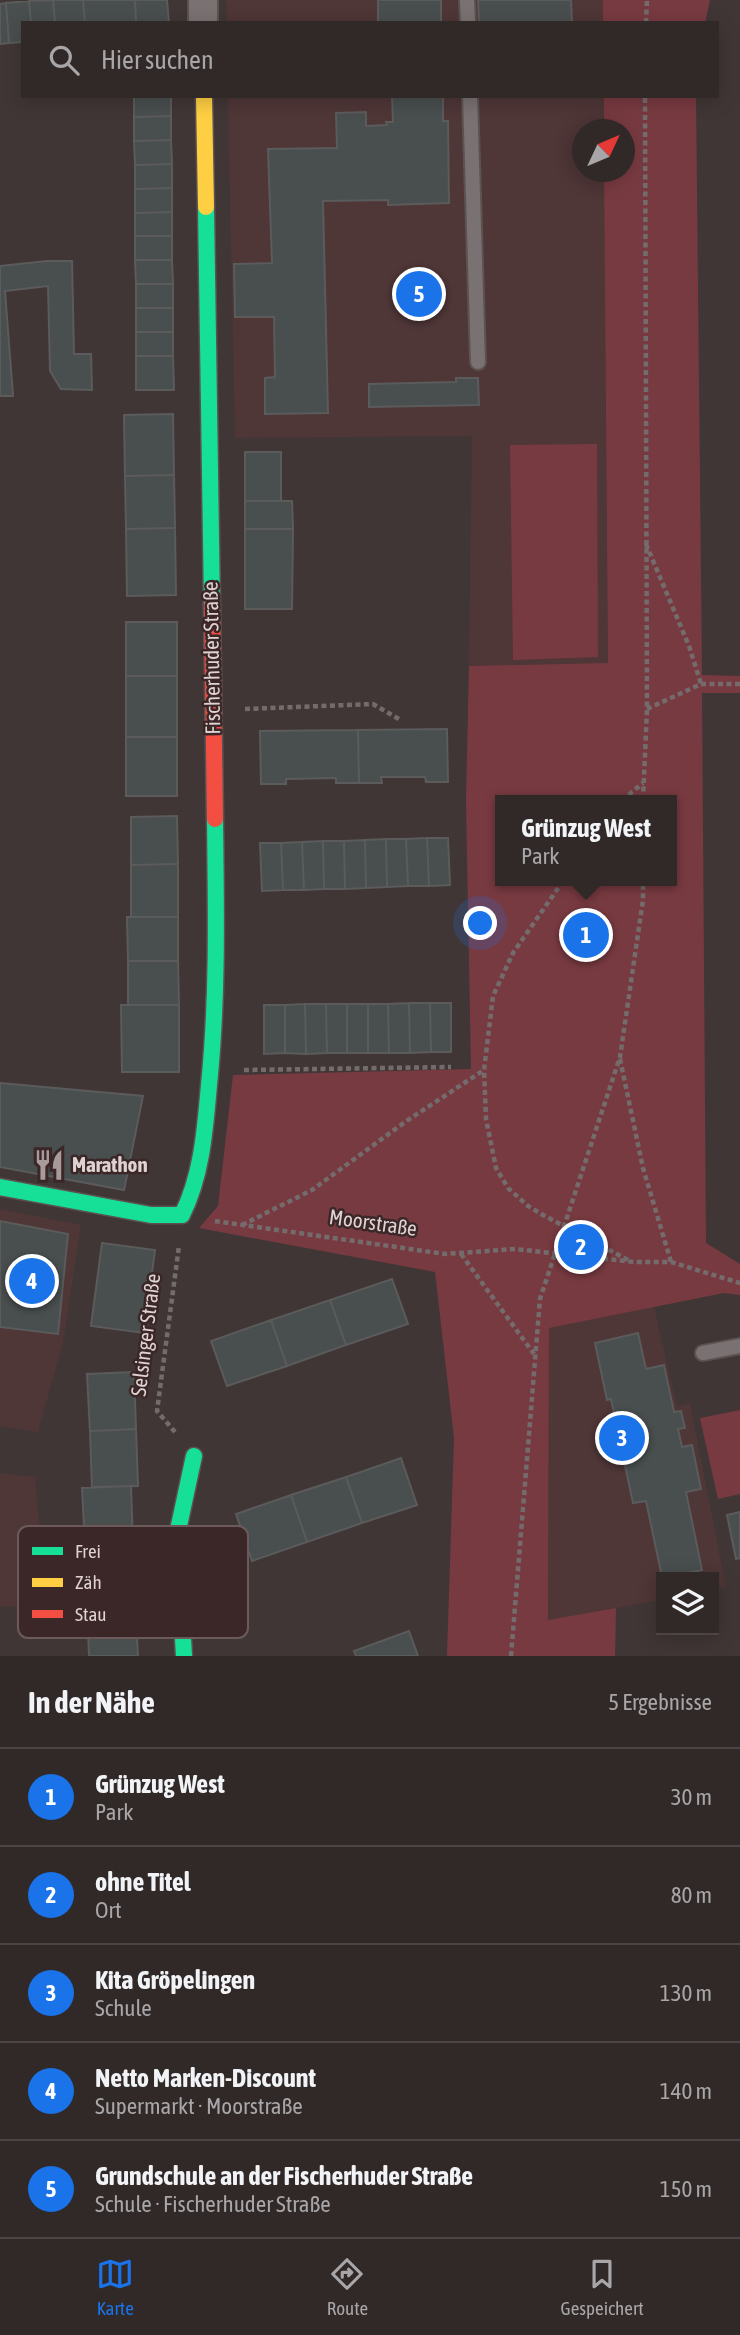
<!DOCTYPE html>
<html lang="de">
<meta charset="utf-8">
<style>
:root{--surface:#312828;--page:#3d3434;--text:#f1f3f6;--muted:#a8a6a8;--line:#4c4445;--accent:#1a73e8}
body{margin:0;font-family:"Asap Condensed",sans-serif;background:var(--page);color:var(--text)}
.controls{position:absolute;right:21px;bottom:21px;display:grid;overflow:hidden;border-radius:0px;box-shadow:0 4px 18px #0003}
.controls button{width:63px;height:63px;display:grid;place-items:center;padding:0;border:0;border-bottom:2px solid var(--line);background:var(--surface);color:var(--text);font:35px sans-serif}
.compass{position:absolute;left:572px;top:119px;width:63px;height:63px;border-radius:50%;background:var(--surface);box-shadow:0 4px 18px #0003;rotate:46deg}
.you{position:absolute;left:481px;top:924px;width:24px;height:24px;margin:-18px;border:5px solid #fff;border-radius:50%;background:#1a73e8;box-shadow:0 0 0 10px #1a73e833}
.badge{display:grid;place-items:center;width:46px;height:46px;border-radius:50%;background:var(--accent);color:#fff;font-size:23px;font-weight:700}
.pin{position:absolute;translate:-50% -50%;border:4px solid #fff;box-shadow:0 2px 7px #0006}
.popup{position:absolute;left:495px;top:795px;width:182px;height:91px;box-sizing:border-box;display:grid;place-content:center;border-radius:0px;background:var(--surface);filter:drop-shadow(0 2px 5px #0005);font-size:23px;white-space:nowrap;color:var(--muted)}
.popup b{font-size:26px;color:var(--text)}
.popup::after{content:'';position:absolute;left:50%;top:100%;margin-left:-14px;border:14px solid transparent;border-top-color:var(--surface)}
.list{margin:0;padding:0;list-style:none}
h2{display:flex;justify-content:space-between;align-items:center;height:91px;margin:0;padding:0 28px;font-size:30px}
h2 small{font-size:23px;font-weight:400;color:var(--muted)}
.list li{display:grid;grid-template-columns:46px 1fr auto;gap:21px;align-items:center;box-sizing:border-box;height:98px;padding:0 28px;border-top:2px solid var(--line)}
.list b{display:block;font-size:26px;white-space:nowrap}
.list p{margin:0;font-size:23px;white-space:nowrap;color:var(--muted)}
.list em{font-size:23px;font-style:normal;color:var(--muted)}
.icon{flex:none;width:38px;height:38px;fill:none;stroke:currentColor;stroke-width:2;stroke-linecap:round;stroke-linejoin:round}
.map{position:relative;flex:none;width:740px;height:1656px;overflow:hidden}
.search{position:absolute;background:var(--surface);box-shadow:0 4px 18px #0003;left:21px;right:21px;top:21px;height:77px;display:flex;align-items:center;gap:18px;box-sizing:border-box;padding:0 24px;border-radius:0px;color:var(--muted);font-size:26px}
.sheet{height:581px;background:var(--surface)}
nav{display:flex;justify-content:space-around;align-items:center;box-sizing:border-box;height:98px;border-top:2px solid var(--line);background:var(--surface);font-size:19px;color:var(--muted)}
nav a{display:grid;justify-items:center;gap:4px}
nav .on{color:var(--accent)}
.map>svg:first-child{display:block}
.built{fill:#4f3637}
.green{fill:#783a41;fill-rule:evenodd}
.building{fill:#494e4f;stroke:#5b5b5b;stroke-width:2}
.lines{fill:none;stroke-linecap:round;stroke-linejoin:round}
.lane-casing{stroke:#5c5252;stroke-width:18}
.street-casing{stroke:#5c5252;stroke-width:32}
.fast-casing{stroke:#5c5252;stroke-width:19}
.slow-casing{stroke:#5c5252;stroke-width:19}
.jam-casing{stroke:#5c5252;stroke-width:19}
.path{stroke:#746c6c;stroke-width:4.5;stroke-dasharray:5 3.5;stroke-linecap:butt}
.lane{stroke:#7a7272;stroke-width:14}
.street{stroke:#7a7272;stroke-width:28}
.fast{stroke:#16e098;stroke-width:16}
.slow{stroke:#ffcf43;stroke-width:16}
.jam{stroke:#f24e42;stroke-width:16}
.labels{text-anchor:middle;stroke-width:5;stroke-linejoin:round;paint-order:stroke}
.street-label{font-size:21px;fill:#dfd2d2;stroke:#3b2728}
.poi-label{font-size:21px;font-weight:bold;fill:#dfd2d2;stroke:#3b2728;text-anchor:start}
.key{fill:#3b2728;stroke:#6c5a5b;stroke-width:2}
.key-label{font-size:19px;fill:#dfd2d2}
</style>
<div class="map">
<svg width="740" height="1656" viewBox="0 0 740 1656">
<rect width="100%" height="100%" fill="#413636"/>
<path class="built" d="M226 0H603V23H227Z
M228 96H604V129L582 130V172H604L608 664 469 666 472 436 235 438Z
M0 1209 81 1225 63 1342 38 1432 0 1426Z
M654 1307 677 1407 690 1403 726 1588 714 1590V1577H661V1600L548 1621 549 1327Z
M0 1473 35 1477 46 1604 0 1607Z"/>
<path class="green" d="M603 0H710L705 23H603Z
M604 96H696L702 675 740 676V693H702L706 1243 740 1264V1295L724 1293 549 1328 548 1620 616 1608 615 1656H447L454 1438 435 1272 199 1228 218 1206 233 1075 471 1069 466 801 469 666 608 663 604 172H624V130L604 129ZM500 800H672V881H500Z
M597 444 598 657 513 660 510 445Z
M740 1410V1494L718 1499 700 1418Z"/>
<path class="building" d="M53 0 55 23H31L29 1Z
M53 0H83L85 23H55Z
M83 0H135L136 23H85Z
M135 0H167L169 23H136Z
M378 0H441V23H378Z
M478 0H571L572 23H479Z
M29 1 31 23H23V42L9 43 6 3Z
M6 3 9 43 0 44V4Z
M134 96H171V116L134 117Z
M392 96H443V121H448L449 203 388 205V200L323 201 328 413 265 414V378L275 377 274 317H235L234 264 272 263 268 149 337 148 336 113 366 112V126L387 125 386 122H393Z
M171 116V140L134 141V117Z
M171 140 172 164 135 165 134 141Z
M172 164V188L135 189V165Z
M172 188V212L135 213V189Z
M172 212V236H135V213Z
M135 236H172V260H135Z
M135 260H172L173 284H136Z
M47 261H72L74 354H91L92 390 61 389 50 371 48 286 5 291 13 396H0V266Z
M136 284H173V308H136Z
M136 308H173V332H136Z
M136 332H173V356H136Z
M136 356H173L174 390H136Z
M456 378H478L479 405 369 407V384L456 382Z
M173 414 174 475 125 476 124 415Z
M245 452H281V501H245Z
M174 475 175 528 126 529 125 476Z
M245 501H292L293 529H245Z
M175 528 176 595 127 596 126 529Z
M245 529H293L292 609H245Z
M126 622H177V676H126Z
M126 676H177V737H126Z
M447 729 448 782H426L425 777H381L382 783H359L358 730Z
M358 730 359 783H336V778L286 779V784H261L260 731Z
M126 737H177V796H126Z
M177 816 178 864 131 865V817Z
M427 838H448L450 885 429 886Z
M427 838 429 886H408L406 839Z
M386 839 387 887 366 888 365 840Z
M386 839H406L408 886 387 887Z
M365 840 366 888 345 889 344 841Z
M323 841H344L345 889H324Z
M323 841 324 889 304 890 302 842Z
M302 842 304 890H283L281 843Z
M260 843H281L283 890 262 891Z
M178 864V917H131V865Z
M127 917H178V961H128Z
M128 961H178L179 1005H128Z
M409 1003 410 1053H389L388 1004Z
M409 1003H430L431 1052 410 1053Z
M430 1003H451V1052H431Z
M305 1004H326L327 1053 306 1054Z
M305 1004 306 1054 285 1053V1005Z
M326 1004H347V1053H327Z
M347 1004H368V1053H347Z
M368 1004H388L389 1053H368Z
M121 1005H179V1072H122Z
M264 1005H285V1053L264 1054Z
M0 1083 143 1096 124 1190 0 1167Z
M0 1221 68 1234 58 1334 0 1327Z
M102 1243 155 1250 144 1333 91 1326Z
M392 1279 408 1324 346 1345 330 1300Z
M330 1300 346 1345 287 1366 271 1320Z
M271 1320 287 1366 227 1386 211 1341Z
M638 1333 646 1369 664 1365 674 1412 681 1411 685 1428 678 1429 682 1447 692 1445 701 1489 686 1492 702 1570 668 1577H662L646 1501 633 1503 611 1399 607 1400 595 1343Z
M134 1372 136 1429 90 1431 87 1374Z
M136 1429 138 1486 92 1487 90 1431Z
M401 1458 417 1505 362 1523 346 1477Z
M346 1477 362 1523 307 1542 291 1495Z
M131 1486 133 1544 85 1546 82 1488Z
M291 1495 307 1542 252 1561 236 1514Z
M740 1512V1558L736 1559 727 1515Z
M133 1544 135 1602 87 1604 85 1546Z
M135 1602 138 1656H89L87 1604Z
M409 1631 418 1656H356L354 1651Z"/>
<g class="lines">
<defs>
<path id="lane" d="M467 0 468 23
M470 96 478 362
M703 1353 740 1346"/>
<path id="street" d="M203 0V23"/>
<path id="fast" d="M206 207 212 605
M0 1187 151 1215H182C202 1175 205 1130 209 1085 218 996 216 908 215 819
M184 1656 177 1535 194 1456"/>
<path id="slow" d="M204 96 206 207"/>
<path id="jam" d="M212 605 215 819"/>
</defs>
<use href="#lane" class="lane-casing"/>
<use href="#street" class="street-casing"/>
<use href="#fast" class="fast-casing"/>
<use href="#slow" class="slow-casing"/>
<use href="#jam" class="jam-casing"/>
<path class="path" d="M646 23 647 0
M646 544 689 646 701 684
M245 709 373 704 399 719
M647 709 701 684H740
M622 800 643 783
M643 800 647 709 645 96
M563 881 513 953 493 996 484 1070 486 1119 496 1168 508 1188 528 1206 543 1215 630 1261
M620 1059 643 1168 671 1262
M244 1070 451 1067
M215 1221 445 1254 515 1249 634 1262H671L740 1283
M242 1225 312 1190 405 1122 484 1070
M461 1254 534 1354
M175 1432 157 1411 179 1246
M511 1656 540 1299 620 1057 643 900V881"/>
<use href="#lane" class="lane"/>
<use href="#street" class="street"/>
<use href="#fast" class="fast"/>
<use href="#slow" class="slow"/>
<use href="#jam" class="jam"/>
</g>
<defs>
<symbol id="restaurant-bare" viewBox="-9 -9 18 18"><path d="M-5-6h1v4h1v-4h1v4h1v-4h1v5L-1.5 .5V6h-2V.5L-5-1ZM5-6V6H3V1.5H1.5Q1.5-4 5-6Z" fill="#a89b9b" stroke="#3b2728" stroke-width="2.5" paint-order="stroke"/></symbol>
</defs>
<g fill-rule="evenodd">
<use href="#restaurant-bare" x="27" y="1143" width="44" height="44"/>
</g>
<g class="labels">
<g class="street-label">
<text transform="translate(212 658) rotate(-91)" y="7">Fischerhuder Straße</text>
<text transform="translate(373 1223) rotate(8)" y="7">Moorstraße</text>
<text transform="translate(146 1335) rotate(-83)" y="7">Selsinger Straße</text>
</g>
<g class="poi-label">
<text x="72" y="1172">Marathon</text>
</g>
</g>
<rect x="18" y="1526" width="230" height="112" rx="10" class="key"/>
<rect x="32" y="1547" width="31" height="8" fill="#16e098"/>
<rect x="32" y="1578" width="31" height="9" fill="#ffcf43"/>
<rect x="32" y="1610" width="31" height="8" fill="#f24e42"/>
<g class="key-label">
<text x="75" y="1558">Frei</text>
<text x="75" y="1589">Zäh</text>
<text x="75" y="1621">Stau</text>
</g>
</svg>
<div class="controls">
<button><svg class="icon" aria-label="layers" viewBox="0 0 24 24"><path d="M12 4l9 5-9 5-9-5zM3 14l9 5 9-5"/></svg></button>
</div>
<svg class="compass" viewBox="-18 -18 36 36"><path d="M0-13l5 13h-10z" fill="#e53935"/><path d="M0 13l5-13h-10z" fill="#a8a6a8"/></svg>
<div class="you"></div>
<div class="pin badge" style="left:586px;top:935px">1</div>
<div class="popup"><b>Grünzug West</b>Park</div>
<div class="pin badge" style="left:581px;top:1247px">2</div>
<div class="pin badge" style="left:622px;top:1438px">3</div>
<div class="pin badge" style="left:32px;top:1281px">4</div>
<div class="pin badge" style="left:419px;top:294px">5</div>
<div class="search"><svg class="icon" aria-label="search" viewBox="0 0 24 24"><circle cx="10" cy="10" r="6"/><path d="M15 15l6 6"/></svg>Hier suchen</div>
</div>
<section class="sheet">
<h2>In der Nähe<small>5 Ergebnisse</small></h2>
<ul class="list">
<li><span class="badge">1</span><div><b>Grünzug West</b><p>Park</p></div><em>30 m</em></li>
<li><span class="badge">2</span><div><b>ohne Titel</b><p>Ort</p></div><em>80 m</em></li>
<li><span class="badge">3</span><div><b>Kita Gröpelingen</b><p>Schule</p></div><em>130 m</em></li>
<li><span class="badge">4</span><div><b>Netto Marken-Discount</b><p>Supermarkt · Moorstraße</p></div><em>140 m</em></li>
<li><span class="badge">5</span><div><b>Grundschule an der Fischerhuder Straße</b><p>Schule · Fischerhuder Straße</p></div><em>150 m</em></li>
</ul>
</section>
<nav>
<a class="on"><svg class="icon" aria-label="map" viewBox="0 0 24 24"><path d="M3 6l6-2 6 2 6-2v14l-6 2-6-2-6 2zM9 4v14M15 6v14"/></svg>Karte</a>
<a><svg class="icon" aria-label="directions" viewBox="0 0 24 24"><path d="M12 3l9 9-9 9-9-9zM9 14v-3h6M13 9l2 2-2 2"/></svg>Route</a>
<a><svg class="icon" aria-label="saved" viewBox="0 0 24 24"><path d="M7 4h10v16l-5-4-5 4z"/></svg>Gespeichert</a>
</nav>
